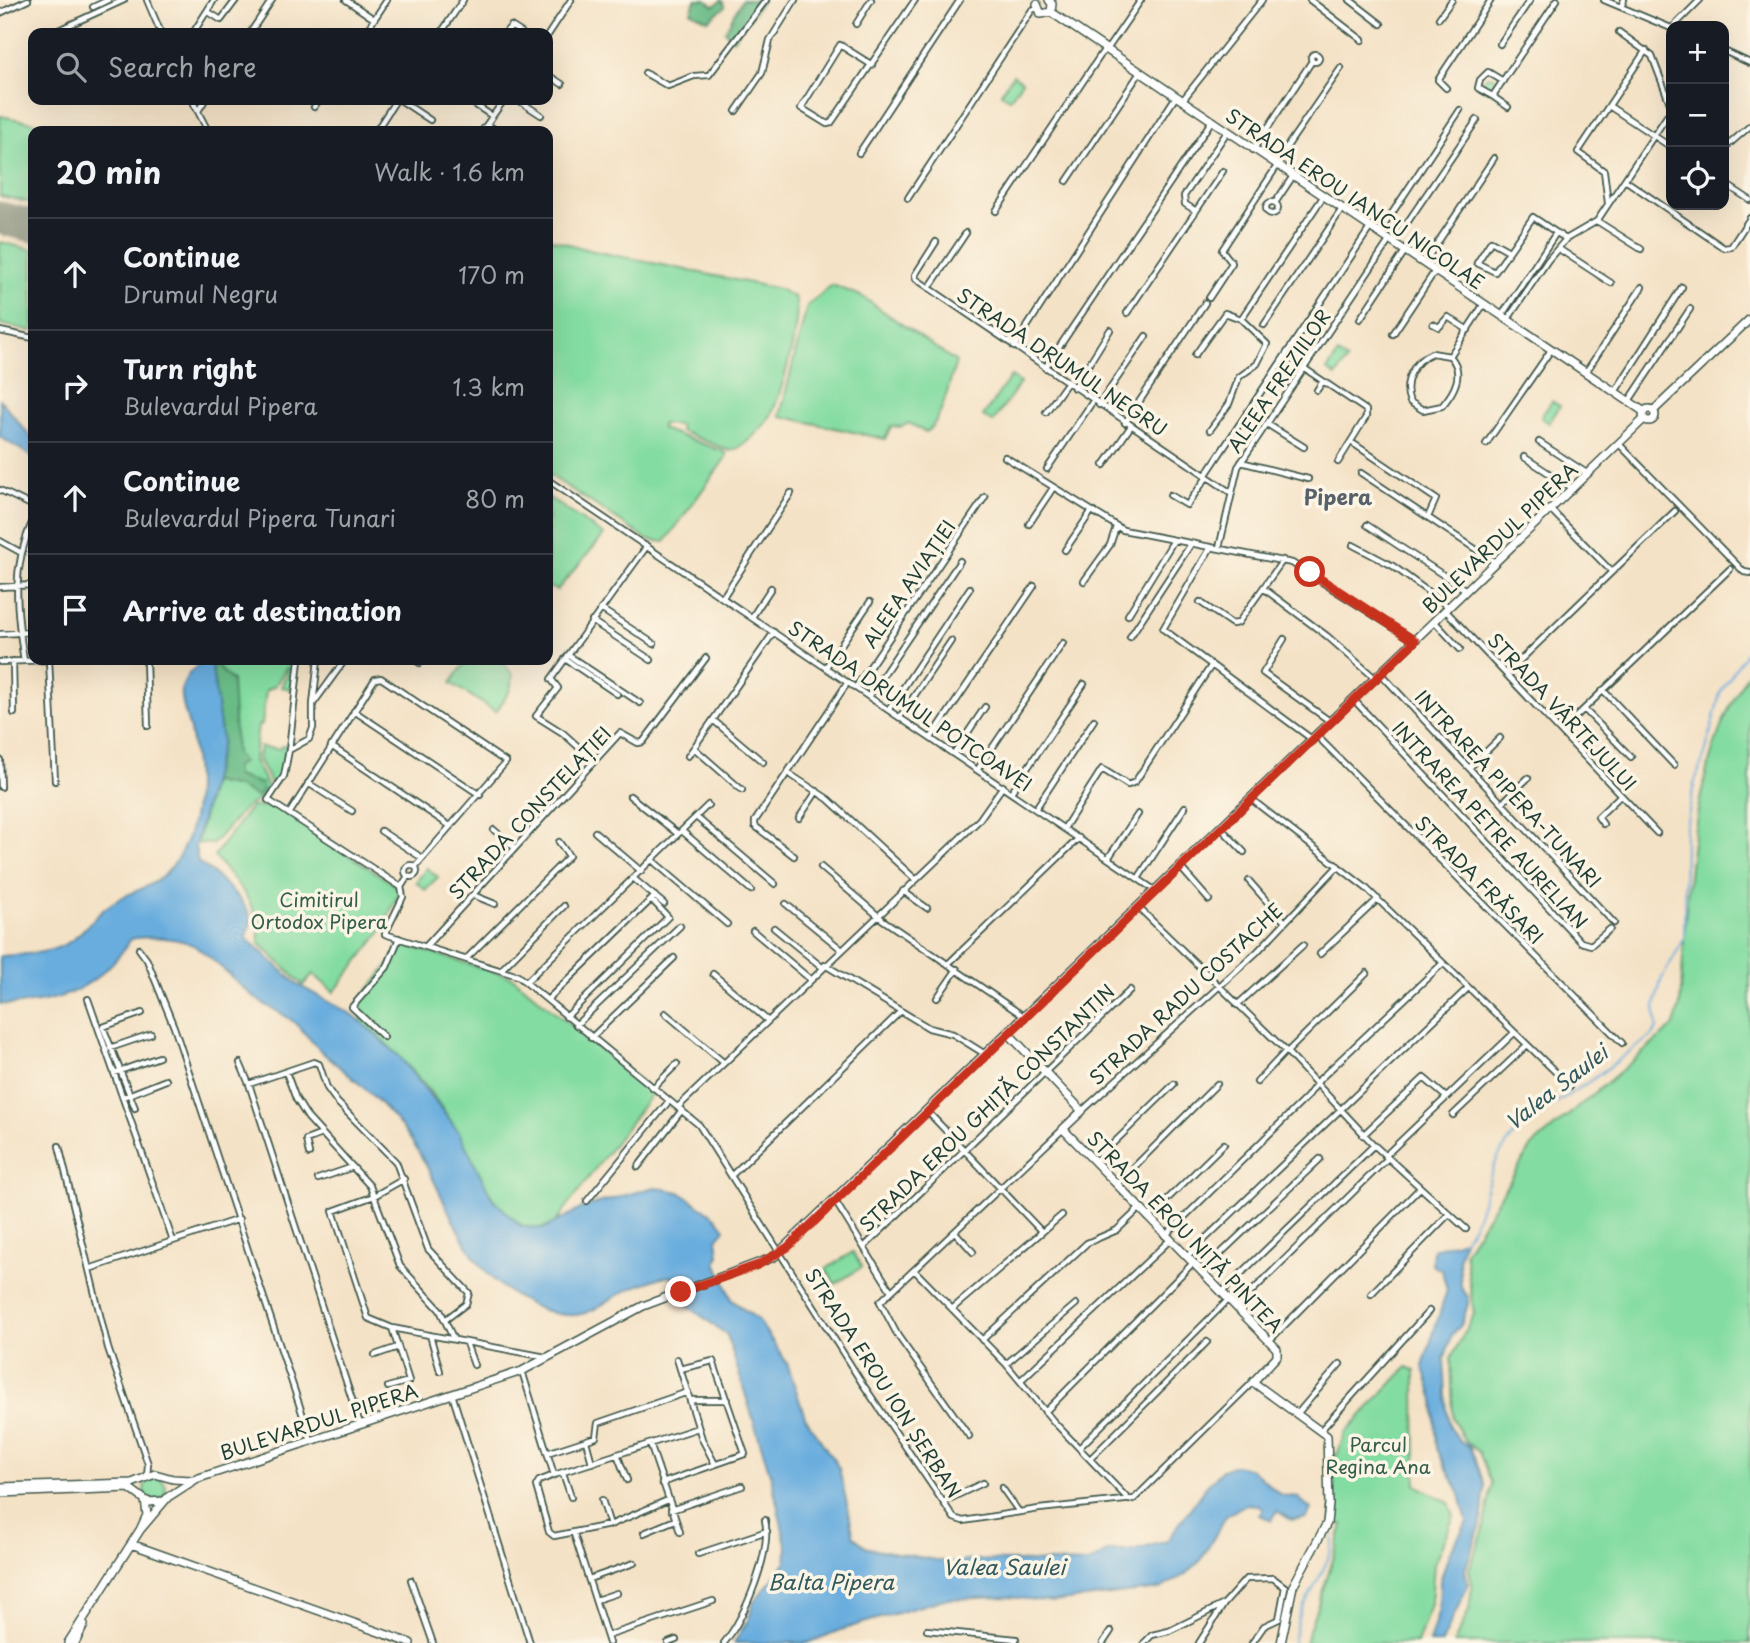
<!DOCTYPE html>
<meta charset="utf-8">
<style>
:root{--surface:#171b24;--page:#242831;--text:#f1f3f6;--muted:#9ea1a6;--line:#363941}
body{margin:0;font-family:"Playpen Sans",sans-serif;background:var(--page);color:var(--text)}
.controls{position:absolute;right:21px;top:21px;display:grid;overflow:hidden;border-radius:14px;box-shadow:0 7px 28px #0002}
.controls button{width:63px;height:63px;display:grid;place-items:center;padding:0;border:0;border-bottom:2px solid var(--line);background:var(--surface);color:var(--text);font:35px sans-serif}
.stop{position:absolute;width:21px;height:21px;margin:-16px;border:5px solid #c8321e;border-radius:50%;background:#fff}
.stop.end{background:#c8321e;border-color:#fff;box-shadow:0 2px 7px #0008}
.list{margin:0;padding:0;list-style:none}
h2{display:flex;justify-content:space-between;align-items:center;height:91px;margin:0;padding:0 28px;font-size:30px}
h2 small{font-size:23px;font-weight:400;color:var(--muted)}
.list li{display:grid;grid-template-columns:46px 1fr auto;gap:21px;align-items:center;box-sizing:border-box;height:112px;padding:0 28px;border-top:2px solid var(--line)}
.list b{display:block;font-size:26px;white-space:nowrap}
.list p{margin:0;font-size:23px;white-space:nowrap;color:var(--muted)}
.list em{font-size:23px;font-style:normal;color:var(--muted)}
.icon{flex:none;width:38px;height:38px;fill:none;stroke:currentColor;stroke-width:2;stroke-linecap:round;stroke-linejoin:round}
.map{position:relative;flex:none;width:1750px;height:1643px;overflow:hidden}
.search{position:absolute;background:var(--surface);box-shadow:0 7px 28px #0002;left:28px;top:28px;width:525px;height:77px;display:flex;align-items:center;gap:18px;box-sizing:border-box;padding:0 24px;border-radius:14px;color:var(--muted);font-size:26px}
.panel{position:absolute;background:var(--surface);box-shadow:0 7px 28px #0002;left:28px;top:126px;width:525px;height:539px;border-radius:14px}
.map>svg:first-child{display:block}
.green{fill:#83dca1;stroke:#518c6a;stroke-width:2}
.forest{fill:#6abc87;stroke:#447c5e;stroke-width:2}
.water{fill:#69adde;stroke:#447589;stroke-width:2}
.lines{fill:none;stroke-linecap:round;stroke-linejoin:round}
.stream{stroke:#69adde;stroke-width:2}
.runway{stroke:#8a907d;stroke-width:33}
.street-casing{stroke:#3f564a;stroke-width:8}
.secondary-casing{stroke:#3f564a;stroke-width:10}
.street{stroke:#fff;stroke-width:4.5}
.secondary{stroke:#fff;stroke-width:7}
.route{stroke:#c8321e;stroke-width:9}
.labels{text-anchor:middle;stroke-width:7;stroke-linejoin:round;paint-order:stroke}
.street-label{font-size:19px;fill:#1f3d34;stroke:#fcf5e5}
.park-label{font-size:19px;fill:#335d4a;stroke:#fcf5e5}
.neighbourhood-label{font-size:21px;font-weight:bold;fill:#57616a;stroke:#fcf5e5}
.water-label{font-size:21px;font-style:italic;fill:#32595e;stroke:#fcf5e5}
</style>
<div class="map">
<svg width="1750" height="1643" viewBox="0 0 1750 1643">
<rect width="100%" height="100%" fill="#fcf5e5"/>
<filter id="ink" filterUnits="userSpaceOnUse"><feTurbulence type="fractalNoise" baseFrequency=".0143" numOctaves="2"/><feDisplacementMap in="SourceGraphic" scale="14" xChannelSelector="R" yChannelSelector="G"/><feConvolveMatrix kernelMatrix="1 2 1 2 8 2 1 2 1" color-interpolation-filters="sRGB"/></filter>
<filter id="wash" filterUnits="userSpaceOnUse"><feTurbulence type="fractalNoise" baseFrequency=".00686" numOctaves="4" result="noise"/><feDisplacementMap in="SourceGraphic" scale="28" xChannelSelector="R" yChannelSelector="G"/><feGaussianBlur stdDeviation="1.57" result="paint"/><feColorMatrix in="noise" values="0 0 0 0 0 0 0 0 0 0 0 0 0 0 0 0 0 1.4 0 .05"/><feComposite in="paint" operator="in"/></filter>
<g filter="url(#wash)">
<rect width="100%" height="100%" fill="#f4e2c6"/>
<path class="green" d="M1013 75 1022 81 1010 99 1001 93Z
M1482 84a8 8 0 1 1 16 0a8 8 0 1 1-16 0Z
M0 116 79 131H33V203L0 196Z
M548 238 589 250 779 289 795 298C802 319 781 401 768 420 760 431 743 448 730 451L680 431V425L662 424V429L725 452 727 456 665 542 648 540 548 474Z
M0 242 33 250V331L0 324Z
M832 285 861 296 956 362C950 380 941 424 926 432L909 423 901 427 891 426 885 439 780 416 807 306Z
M1338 354 1347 360 1336 376 1327 370Z
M1011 376 1020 383 993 422 983 416Z
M1552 401 1560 406 1549 423 1541 417Z
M548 497 604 535 557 590 548 587Z
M211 660H280L295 666 292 689 281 687 289 669 286 668 275 686 266 690 262 725H258L254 760 268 787 262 797 245 808 213 844 197 843 222 741Z
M467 660H501L513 675 510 690 496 712 451 683Z
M1750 670V1643H1454L1469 1610 1472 1586 1469 1569 1483 1532 1492 1484 1479 1452 1464 1440 1453 1418 1451 1358 1474 1314 1465 1252 1532 1146 1674 1026 1680 1005C1688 893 1687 767 1750 670Z
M281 746H286L283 772 276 784H271L258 759 260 747 280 749Z
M275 806 401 889 380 933 334 992 313 974 303 985 259 943C262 907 236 883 214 856L251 807Z
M427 868 438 877 425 890 416 882Z
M405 945 512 977 653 1092 554 1224 533 1230C485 1214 472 1150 445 1112 422 1079 392 1047 361 1021L363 1015 357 1011V1004Z
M853 1252 862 1267 835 1284 826 1269Z
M1407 1367 1415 1371 1416 1485 1449 1503 1454 1516 1434 1564 1431 1604 1417 1643H1305C1317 1603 1334 1564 1343 1524L1332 1523 1329 1455H1337L1345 1433Z
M144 1489a11 11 0 1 1 22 0a11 11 0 1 1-22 0Z"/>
<path class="forest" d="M695 0H706L714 6 722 0 725 7 708 20 691 12Z
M742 0H763L733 40 725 31Z
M211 660H219L217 666 232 681 236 754 243 762 235 767 236 776 262 784V791L257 797 238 787 212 782 222 741Z"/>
<path class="water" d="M0 399 33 440V457L0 437Z
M200 660H211L222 741 195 847 198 862C213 873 250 902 251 922 251 927 246 932 246 938L298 985 355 1016 399 1056 459 1132 492 1198 521 1226 543 1229 584 1207 654 1187 679 1192 715 1216 725 1229 717 1239 719 1255 716 1262 732 1300 758 1320 787 1363 805 1417 839 1468 854 1537 868 1548 953 1563 975 1560 1089 1563 1109 1551H1133L1167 1541 1205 1488 1222 1470 1236 1465 1251 1469 1281 1495 1297 1497 1311 1509 1306 1518 1291 1520 1277 1511 1272 1520 1259 1515 1263 1510 1259 1505 1246 1504 1226 1516 1201 1560 1186 1574 1160 1589 1053 1602 1010 1597 944 1599 840 1630 808 1643H734L748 1620 754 1602 786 1562 787 1549 772 1480 727 1335 688 1306 673 1277C664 1275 656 1279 648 1282 596 1297 594 1333 531 1305 457 1272 449 1188 403 1129 380 1099 351 1077 323 1053 311 1042 302 1028 290 1019 278 1011 265 1006 254 997 233 981 215 958 193 945 180 938 146 935 131 939 99 988 59 1006 0 1004V956C25 954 51 955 72 940 86 929 96 914 111 904 132 889 156 889 173 865 201 827 199 775 190 731 188 720 180 701 182 690 184 678 191 671 199 664Z
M1464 1240 1459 1258 1461 1287 1468 1297V1304L1462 1323 1452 1335 1444 1360 1447 1411 1450 1426 1460 1442 1469 1446 1476 1461 1485 1487 1481 1524 1465 1570 1468 1584 1442 1643H1429L1439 1609 1440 1581 1449 1554 1467 1522 1460 1494 1437 1449 1434 1400 1423 1366 1447 1290 1442 1271 1432 1265 1433 1249Z"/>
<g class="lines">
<path class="stream" d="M1462 1242C1486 1213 1484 1174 1506 1145 1526 1117 1559 1102 1587 1083 1609 1068 1629 1051 1652 1036L1657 1028 1655 1006 1661 980 1684 939 1685 832 1694 784 1705 754 1720 693 1750 646
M1293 1643C1295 1634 1296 1624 1299 1616 1307 1597 1341 1548 1331 1531"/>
<path class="runway" d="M0 218 33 226"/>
</g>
</g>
<g filter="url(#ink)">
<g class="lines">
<defs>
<path id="street" d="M147 0 161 33
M346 0 374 19
M1310 0 1362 40
M1350 0 1381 24
M1604 0 1671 28
M93 7 108 0
M1621 7 1624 0
M207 11 221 20 236 0
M0 13 28 0
M1439 18 1452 0
M856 24 871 0
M1674 26 1700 0
M1619 32 1652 56 1671 106
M52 33 124 0
M193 33 214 0
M250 33 272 0
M365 33 387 0
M441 33 463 0
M505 33 511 26 522 33
M548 35 571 0
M1500 44 1530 0
M1106 51 1141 0
M1724 51 1750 63
M1311 58a4 4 0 1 1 8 0a4 4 0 1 1-8 0Z
M872 65 840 45 801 108 827 124 831 123 915 0
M645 73 668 86 694 76 709 75 766 0
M548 75 562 84
M1446 88 1438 80 1491 0
M1494 97 1478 88 1480 80 1488 72 1503 81
M192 100 208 131
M400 100 430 120
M468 100 492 116
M518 100 541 115
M1182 101 1262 0
M1609 106 1671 147
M314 107 319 100
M1508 107 1495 98 1494 94 1557 0
M198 111 205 100
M736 111 762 73 770 40 795 0
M487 124 497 131
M376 131 396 100
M482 131 504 100
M1727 146 1750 126
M1253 150 1312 61
M859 153 960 0
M1275 164 1341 68
M1625 180 1724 248 1731 247 1750 218
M1067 181 1139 74
M1724 183 1750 200
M908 198 1032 10 1037 8
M1266 208a6 6 0 1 1 12 0a6 6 0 1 1-12 0Z
M1275 203 1293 176
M1608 203 1604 171 1578 152 1646 50
M996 211 1104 50
M1196 211 1185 204 1184 196 1227 132
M1597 221 1641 249
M1379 233 1460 110
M936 242 915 275 916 279 1230 492
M1394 242 1477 120
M1559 249 1611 283
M1509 251 1491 241 1477 263 1495 272 1533 217 1566 239
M1424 263 1494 158
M929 288 966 233
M1209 298 1232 263 1222 250 1277 166
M1127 313 1223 171
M1502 315 1556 233
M1241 319 1323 197
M1360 319 1405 251
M1508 319 1548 260 1566 239 1597 221 1671 110
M1433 324 1439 327 1448 317 1468 330
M1264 325 1342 209
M0 331 33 338
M1393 334 1435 271
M1014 347 1175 98
M1432 353 1450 356C1465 373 1455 391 1442 406L1423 410 1410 402C1402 383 1413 361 1432 353Z
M1195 355 1225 313 1241 319 1267 344 1257 364 1239 377 1229 404 1210 430
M1286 356 1366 410V417L1338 462
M1450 356 1484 304
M1045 368 1211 122
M1586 372 1642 287
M1074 388 1110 330
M1317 390 1323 381
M1615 392 1682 287
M1629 401 1690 309
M1099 405 1146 336
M1046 412 1067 383
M1125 423 1205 303
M1267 424 1304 447
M1539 442 1588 474
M1354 444 1436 499 1428 517
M1486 444 1551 350
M1619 444 1744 572 1750 573
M1005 457 1123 530 1292 563 1415 641
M1524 457 1573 489
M1241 462 1308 479
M1104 465 1131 426
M1047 469 1093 401
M1361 473 1495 562
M1205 476 1370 228
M548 480 1156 891
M0 490 33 506
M1170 495 1187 505 1207 477
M1551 510 1612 572
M1029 524 1053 488
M1367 525 1466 590
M0 541 20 552
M1353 545 1393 566 1449 607
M1211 547 1163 629 1313 740
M1219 548 1238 467 1389 241
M1065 550 1091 512
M1084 581 1110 545 1116 527
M0 587 33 585
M1263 588 1327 636 1376 679
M723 597 791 493
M1200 602 1232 624 1238 623 1283 560
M601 609 654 644
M1446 611 1657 833
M1128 615 1174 540
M752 617 771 588
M592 621 651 660
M1435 622 1460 649
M0 634 33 632
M1130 637 1191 544
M1284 639 1263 673 1331 722
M568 655 640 703
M565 659 617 694
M49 660 55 781
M146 660 148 726
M345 660 313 704V728L309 739 289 750 284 776 268 800 401 887 403 897 385 934 518 976 699 1125 862 1383 954 1518 963 1521 1039 1509 1134 1499 1253 1382
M415 660 420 663
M13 661 14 713
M24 661C16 608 11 569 33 520
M0 662 48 660
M826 667 870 602
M1507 673 1675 511
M1381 674 1614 923
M856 687 985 497
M1603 690 1674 765
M869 696 960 561
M1354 700 1581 942 1591 945 1610 929
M313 704 318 660
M889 709 970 588
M1584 709 1631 757
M354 711 480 795
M900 717 951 641
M713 720 763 762
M1561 731 1730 569
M1317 736 1622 1043
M931 738 1034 586
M331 746 450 826
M694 748 742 790
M289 750 299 660
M954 753 985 707
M688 756 774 632
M0 760 1 787
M594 761 563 733 536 716 558 688 551 679 647 546
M1469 768 1500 738
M978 769 1063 643
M788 773 828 799 915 879
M308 783 352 811
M1012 791 1084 684
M630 796 678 834
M1251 799 1366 888 1570 1086
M1502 803 1528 778
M1036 808 1094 720
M289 814 375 679 381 678 506 762 415 867
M696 817 775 884
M799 818 817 791
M1603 824 1598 817 1621 795
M1065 827 1102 769 1128 785 1135 782 1211 666
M1221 828 1244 852
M494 830 515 848
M381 831 422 858
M682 831 751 890
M595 832 641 871
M794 856 755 826V821L848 682
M1109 857 1138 814
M652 860 727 924
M405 871a6 6 0 1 1 12 0a6 6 0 1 1-12 0Z
M821 867 883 920 1025 1017
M1181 868 1209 900
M1139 877 1185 807
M633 878 664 904
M1249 881 1285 922
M401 887 408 876
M903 891 927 908
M473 895 495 904
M786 904 841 949
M1139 908 1286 1051 1374 1145 1466 1229
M774 928 822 967
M753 931 810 979
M426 946 620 733 638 743 643 742 706 658
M139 949 147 960 174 1027 311 1440
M1320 954 1378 899
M467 958 569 856 559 842
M949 963 1079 838
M825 965 929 1028 953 1034 985 1054
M503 968 564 906
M713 974 767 1020
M526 982 708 805
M937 998 957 969
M88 999 173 1241
M547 1000 655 896
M1237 1005 1303 945
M665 1013 723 1062
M566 1017 668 917 655 903 650 901
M576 1025 680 926
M103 1027 135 1108
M103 1027 142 1013
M384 1037 352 1007 387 967 399 938
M591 1038 674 958
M110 1048 151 1034
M1287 1052 1367 973
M240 1063 249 1084 360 1424
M286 1072 296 1099 308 1118 370 1186 400 1266 440 1310 453 1338
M114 1073 159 1057
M1257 1082 1286 1051
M249 1084 314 1062 319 1064 327 1088 337 1102 396 1162 428 1249 469 1293 466 1304 445 1320
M653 1088 677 1064
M123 1097 166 1080
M678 1107 979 820 1003 786
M1082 1111 1257 952 1338 866
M928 1112 1042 1232
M1453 1115 1527 1045
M1363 1135 1424 1078 1446 1097
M59 1146 108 1348 148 1464 147 1477
M309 1154 306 1140 322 1134
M1385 1156 1514 1033
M1095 1161 1174 1084
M638 1167 682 1110
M732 1175 901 1011
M318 1179 353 1167
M404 1179 374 1196 333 1211 368 1318 392 1328 546 1357
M1117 1184 1217 1084
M587 1201 669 1101
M835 1201 891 1291
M1148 1218 1224 1144
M955 1232 973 1252
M1165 1236 1307 1097 1320 1079 1443 963
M864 1247 1130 990
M1186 1257 1468 988
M89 1269 239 1219
M915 1271 1006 1364 1054 1422 1129 1500
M1201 1272 1320 1159
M1221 1293 1374 1145
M1371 1294 1449 1214
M1236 1307 1388 1158
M952 1309 1062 1215
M430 1335 440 1371
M982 1340 1087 1243 1117 1230 1139 1209
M1269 1341 1420 1188
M466 1343 474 1365
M375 1355 398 1347
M677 1359 702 1439 715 1464
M1006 1364 1076 1304
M522 1371 554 1475
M1020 1381 1170 1240
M388 1387 409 1381 392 1328
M452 1394 530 1643
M690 1400H727
M1045 1412 1192 1264
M1297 1414 1340 1364
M1321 1430 1429 1311
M969 1436 898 1336 880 1302 1062 1130
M586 1441 592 1463
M650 1444 680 1532
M1079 1448 1228 1300
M547 1453 596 1437 598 1423 688 1392
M617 1454 627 1480
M1090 1459 1207 1342
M563 1473 571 1497
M662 1483 745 1454 713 1361 680 1369
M1002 1488 1019 1512
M602 1500 610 1525
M668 1500 610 1525 554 1536 549 1532 536 1486 539 1481 554 1475 698 1428
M943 1502 983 1483
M671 1510 742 1486
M644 1533 675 1520
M574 1534 609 1643
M698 1554 767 1531
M589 1579 634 1563
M411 1580 433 1643
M596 1600 617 1593
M927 1630 1016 1639 1015 1643
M607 1636 713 1601
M668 1643 676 1640
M724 1643C745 1617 772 1552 765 1520
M1103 1643 1111 1631
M1144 1643 1152 1635 1169 1631 1224 1604
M1199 1643 1224 1604 1246 1579 1273 1578 1285 1587 1279 1619 1264 1626 1252 1643"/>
<path id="secondary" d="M1049 0 1052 4 1051 12
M1037 4 1041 14 1051 12
M1051 12 1643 411
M1643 415a6 6 0 1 1 12 0a6 6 0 1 1-12 0Z
M1653 411 1750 319
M1009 1034 1082 1111 1063 1129 1277 1349V1356L1253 1382 1327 1436 1329 1504 1327 1523 1293 1586 1281 1643
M0 1487 132 1483 155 1474 173 1479 192 1480
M0 1493 129 1488 148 1502 164 1501
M140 1530 168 1497 196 1479 522 1371 643 1306 774 1257 1644 419
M131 1544 410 1643
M68 1643 140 1530 147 1515 145 1500
M75 1643 84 1625"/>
</defs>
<use href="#street" class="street-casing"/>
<use href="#secondary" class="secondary-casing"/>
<use href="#street" class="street"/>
<use href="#secondary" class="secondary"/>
</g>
</g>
<g class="lines" filter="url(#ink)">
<path class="route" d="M681 1292 758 1265 788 1247 1415 641 1310 572"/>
</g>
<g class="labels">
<g class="street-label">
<text transform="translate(1355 199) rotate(34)" y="7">STRADA EROU IANCU NICOLAE</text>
<text transform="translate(1062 362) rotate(34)" y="7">STRADA DRUMUL NEGRU</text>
<text transform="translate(1279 381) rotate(-56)" y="7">ALEEA FREZIILOR</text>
<text transform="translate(1500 538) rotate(-44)" y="7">BULEVARDUL PIPERA</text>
<text transform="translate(909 584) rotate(-56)" y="7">ALEEA AVIAȚIEI</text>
<text transform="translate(910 706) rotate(34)" y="7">STRADA DRUMUL POTCOAVEI</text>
<text transform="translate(1562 712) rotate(47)" y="7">STRADA VÂRTEJULUI</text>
<text transform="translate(1508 789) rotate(47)" y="7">INTRAREA PIPERA-TUNARI</text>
<text transform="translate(530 813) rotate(-47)" y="7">STRADA CONSTELAȚIEI</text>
<text transform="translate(1490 825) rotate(47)" y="7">INTRAREA PETRE AURELIAN</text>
<text transform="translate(1479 880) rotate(45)" y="7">STRADA FRĂSARI</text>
<text transform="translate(1186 994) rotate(-43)" y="7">STRADA RADU COSTACHE</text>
<text transform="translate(987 1108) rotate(-44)" y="7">STRADA EROU GHIȚĂ CONSTANTIN</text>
<text transform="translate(1185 1232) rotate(46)" y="7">STRADA EROU NIȚĂ PINTEA</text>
<text transform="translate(883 1383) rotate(57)" y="7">STRADA EROU ION ȘERBAN</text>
<text transform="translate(319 1422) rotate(-18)" y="7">BULEVARDUL PIPERA</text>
</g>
<g class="park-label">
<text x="319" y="907">Cimitirul<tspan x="319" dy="22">Ortodox Pipera</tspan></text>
<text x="1378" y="1452">Parcul<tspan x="1378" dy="22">Regina Ana</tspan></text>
</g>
<g class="neighbourhood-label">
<text x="1338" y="505">Pipera</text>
</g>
<g class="water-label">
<text transform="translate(1557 1088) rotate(-38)" y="7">Valea Saulei</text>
<text x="1004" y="1575">Valea Saulei</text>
<text x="831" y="1590">Balta Pipera</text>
</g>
</g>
</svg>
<div class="controls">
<button>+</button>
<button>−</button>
<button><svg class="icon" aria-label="locate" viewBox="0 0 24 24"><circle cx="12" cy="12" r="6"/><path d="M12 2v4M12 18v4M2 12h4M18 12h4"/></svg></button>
</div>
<div class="stop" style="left:1310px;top:572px"></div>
<div class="stop end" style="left:681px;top:1292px"></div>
<div class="search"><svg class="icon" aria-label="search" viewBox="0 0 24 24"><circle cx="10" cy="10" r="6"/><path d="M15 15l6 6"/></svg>Search here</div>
<section class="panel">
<h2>20 min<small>Walk · 1.6 km</small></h2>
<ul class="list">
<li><svg class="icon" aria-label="ahead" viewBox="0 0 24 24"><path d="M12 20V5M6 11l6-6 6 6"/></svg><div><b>Continue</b><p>Drumul Negru</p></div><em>170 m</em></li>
<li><svg class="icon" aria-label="right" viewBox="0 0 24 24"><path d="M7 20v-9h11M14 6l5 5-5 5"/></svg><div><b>Turn right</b><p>Bulevardul Pipera</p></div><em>1.3 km</em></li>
<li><svg class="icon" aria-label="ahead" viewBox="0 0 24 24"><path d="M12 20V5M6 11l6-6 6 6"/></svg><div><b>Continue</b><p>Bulevardul Pipera Tunari</p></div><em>80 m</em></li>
<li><svg class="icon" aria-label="arrive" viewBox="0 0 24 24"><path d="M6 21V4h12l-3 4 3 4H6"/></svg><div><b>Arrive at destination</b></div></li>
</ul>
</section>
</div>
